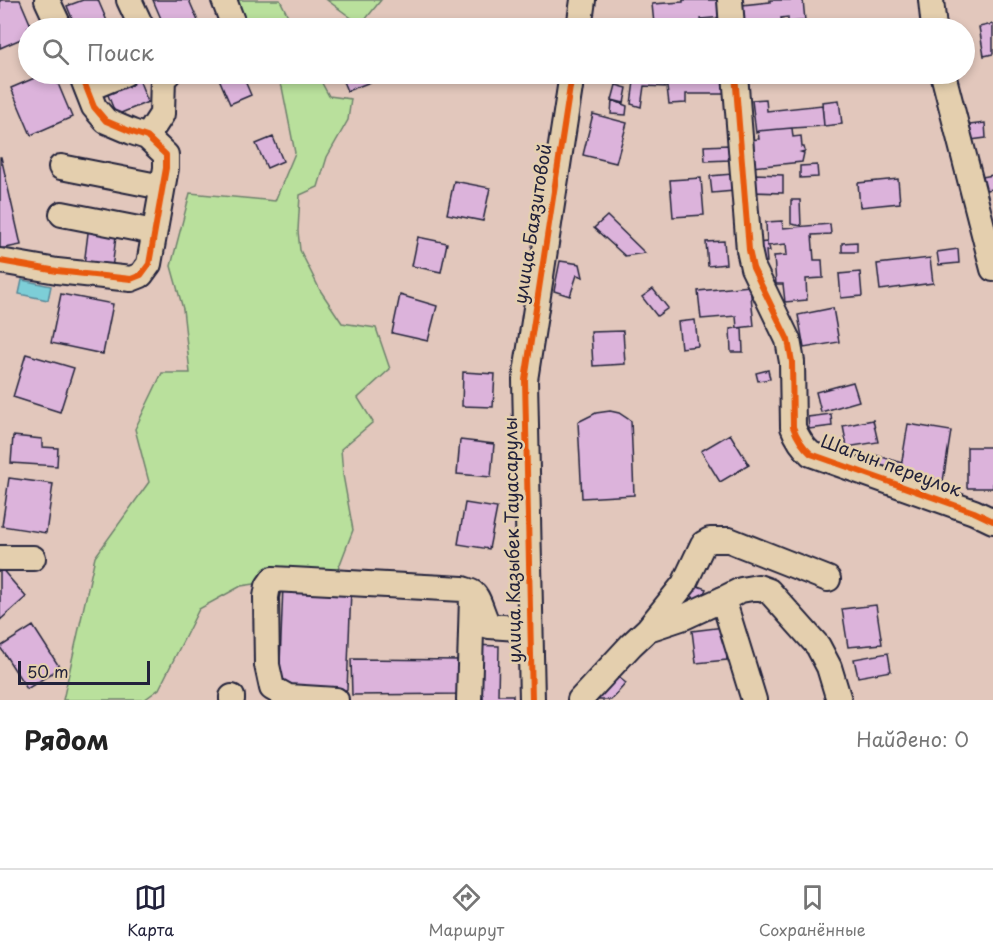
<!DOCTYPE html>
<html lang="ru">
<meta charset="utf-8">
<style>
:root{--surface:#fff;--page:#f2f2f2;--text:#222;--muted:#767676;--line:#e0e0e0;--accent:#22223b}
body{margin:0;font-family:"Playpen Sans",sans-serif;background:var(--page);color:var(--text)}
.scale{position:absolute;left:18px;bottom:15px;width:132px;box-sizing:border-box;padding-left:6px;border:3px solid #22223b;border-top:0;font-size:16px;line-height:21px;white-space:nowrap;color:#22223b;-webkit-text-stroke:4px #e4cfae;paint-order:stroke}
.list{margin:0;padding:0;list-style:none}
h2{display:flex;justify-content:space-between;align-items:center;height:78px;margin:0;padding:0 24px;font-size:26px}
h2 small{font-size:20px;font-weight:400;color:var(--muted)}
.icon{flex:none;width:33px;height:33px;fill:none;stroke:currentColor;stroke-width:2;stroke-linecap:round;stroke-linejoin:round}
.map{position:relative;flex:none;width:993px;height:700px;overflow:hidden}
.search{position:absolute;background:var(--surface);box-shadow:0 3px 9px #0003;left:18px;right:18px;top:18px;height:66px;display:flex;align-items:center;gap:15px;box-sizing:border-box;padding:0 21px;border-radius:33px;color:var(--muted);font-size:22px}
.sheet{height:168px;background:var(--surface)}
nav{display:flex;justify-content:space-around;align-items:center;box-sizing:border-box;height:84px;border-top:2px solid var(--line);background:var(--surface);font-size:16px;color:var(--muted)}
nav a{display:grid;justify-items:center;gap:3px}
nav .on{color:var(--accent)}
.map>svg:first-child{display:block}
.green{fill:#b9e09c;stroke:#6e816c;stroke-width:1.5}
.water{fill:#7dced7;stroke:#598999;stroke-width:1.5}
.building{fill:#dcb3db;stroke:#22223b;stroke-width:1.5}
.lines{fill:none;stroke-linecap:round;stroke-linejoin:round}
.minor-casing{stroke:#22223b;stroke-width:28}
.minor{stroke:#e4cfae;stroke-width:24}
.cycleway-casing{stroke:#e4cfae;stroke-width:10}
.cycleway{stroke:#e8590c;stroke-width:6}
.labels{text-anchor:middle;stroke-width:5;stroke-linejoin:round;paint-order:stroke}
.street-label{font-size:18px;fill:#22223b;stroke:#e4cfae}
</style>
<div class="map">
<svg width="993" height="700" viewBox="0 0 993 700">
<rect width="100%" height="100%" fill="#e2c7bc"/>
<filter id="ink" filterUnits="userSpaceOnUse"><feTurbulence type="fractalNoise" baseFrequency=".0167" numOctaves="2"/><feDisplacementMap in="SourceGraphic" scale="12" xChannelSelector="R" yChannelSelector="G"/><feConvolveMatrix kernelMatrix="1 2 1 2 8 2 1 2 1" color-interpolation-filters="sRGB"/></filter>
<g filter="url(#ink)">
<path class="green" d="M235 0H280L294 28H249Z
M327 0H381L361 25Z
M274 74H317L329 96 351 99 348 120 327 157 318 187 300 195 298 231 300 250 320 290 342 323 376 328 390 369 358 398 373 422 341 449 343 475 353 530 337 572 241 586 199 609 159 689 144 700H63L95 557 149 482 135 429 162 373H190L183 309 171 266 190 193 275 201 295 153 282 87Z"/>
<path class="water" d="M22 280 51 286 48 300 19 294Z"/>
<path class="building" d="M0 0H20L32 28H28V36L0 48Z
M83 0H98L110 28H76L67 6Z
M153 0H189L201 28H165Z
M683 0H723L725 17 701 19 702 28H662V23L654 24 652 4 683 2Z
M770 0H803L805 21 788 22V17L781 18 782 28H751V22L743 23 742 5 770 2Z
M993 24V54L984 56 979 27Z
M44 74H54L72 117 31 135 11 88Z
M217 74H242L251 95 230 104Z
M340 74H370L373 81 347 91Z
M615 74H629L627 84 614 83Z
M635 74H717V79H723L724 94H686V103L669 104 667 87 644 86 641 107 631 104Z
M138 77 148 102 116 115 106 90Z
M616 85 627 88 624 103 612 100Z
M766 99 767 111 822 105 824 126 792 128 758 131 756 133 752 100Z
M612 100 627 106 626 115 611 114Z
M839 100 842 124 824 126 822 102Z
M593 114 627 123 616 163 583 155Z
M985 123 986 138 963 141 962 126Z
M792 128 793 137 801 136 802 147H804L805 151 801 152 804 153 802 162 752 167 749 140 759 139 758 131Z
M273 137 283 161 267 168 256 144Z
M729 145 730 160 705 161 704 146Z
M0 157H1L21 245 0 249Z
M817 165 818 177 800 178V166Z
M732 174 734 191 712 193 710 176Z
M752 174 783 175V193L751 192Z
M993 175V189L985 190 982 177Z
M701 178 704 215 673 217 670 180Z
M898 179 900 203 860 207 858 183Z
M454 181 490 188 483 221 447 214Z
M791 200H800L801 226 791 224Z
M607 216 645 253 625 256 594 228Z
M782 221 783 228 830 224 831 234 812 235 814 260H822L823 278 806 279 807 300 785 302 783 284H776L774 256 787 255 786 244 767 246 766 222Z
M89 225 117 228 112 269 84 265Z
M418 237 447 243 441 272 412 266Z
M724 241 726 264 708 266 706 242Z
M767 242V246H769L770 251H766L767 262 758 263 756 243Z
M857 242V252H842V243Z
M958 249 959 263 939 265 937 252Z
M930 258 933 283 880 290 877 264Z
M560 261 580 264 583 277 577 275 570 296 554 291Z
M860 272 862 296 841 298 839 274Z
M750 286 754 326 737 328 736 316 701 319 698 291Z
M653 289 668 308 657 316 642 297Z
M61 294 113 304 103 354 51 343Z
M400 295 437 306 428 341 392 333Z
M833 308 839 342 804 348 798 315Z
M695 320 698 346 681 348 678 322Z
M737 328H742L743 352H731L730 329Z
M623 331 625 364 593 366 591 332Z
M26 354 74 368 60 412 13 397Z
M768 370 770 379 758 381 756 373Z
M463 372 495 374 493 407 462 406Z
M853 382 859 401 821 412 816 392Z
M610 411 619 413 631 421 634 495 582 498 578 422 596 413Z
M831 414 832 426 809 429 808 417Z
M873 420 878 442 847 447 843 426Z
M908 424 951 431 943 481 900 473Z
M730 434 749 465 720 482 701 451Z
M13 436 42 439V447L58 448 57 466 11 463Z
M460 440 494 444 491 477 457 474Z
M967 447H993V488H967Z
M875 455 902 463 897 474 864 465Z
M9 478 53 484 46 533 2 526Z
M465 503 497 508 489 549 458 544Z
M0 567 26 597 0 620Z
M692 584 706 589 701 600 687 595Z
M283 585 351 589 347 690H279Z
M876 605 882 644 848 647 842 609Z
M33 626 60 668 27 689 0 647Z
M724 627 727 660 696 663 692 631Z
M471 645 499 646 498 695H513V700H483V695H469Z
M888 653 891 671 858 677 854 659Z
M351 659 462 660 463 694 352 695Z
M612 672 626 683 611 700H588Z"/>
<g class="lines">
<defs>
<path id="minor" d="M47 0 60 28
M129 0 142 28
M224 0 232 21 233 28
M730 0 732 28
M931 0 934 28
M579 28 583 0
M735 74 749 250 753 268 788 340 792 362 793 427C797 438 802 446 811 454L974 512 993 521
M943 74 993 269
M87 89 124 74
M147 137 162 114 163 76 168 74
M61 167 162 187
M62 214 154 232
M0 261 57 271 131 279 141 275 149 264 166 168V155L147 137 132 132 106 121 94 107 81 74
M0 558H33
M723 599 754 700
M648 629 684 617 723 599 741 590 758 587 769 591 818 646 829 667 839 700
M232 697V700
M336 700 288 697 272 688 267 665 266 597 268 586 273 579 463 589C465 590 471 591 473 593 480 599 483 618 489 626L530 629
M469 700 472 597
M532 700 525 380 572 74
M580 700 631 645 648 629 684 584 703 544 710 540H729L828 579"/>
</defs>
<use href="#minor" class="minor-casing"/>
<use href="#minor" class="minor"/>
<defs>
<path id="cycleway" d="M735 74 749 250 753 268 788 340 792 362 793 427C797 438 802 446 811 454L974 512 993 521
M0 261 57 271 131 279 141 275 149 264 166 168V155L147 137 132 132 106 121 94 107 81 74
M532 700 525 380 572 74"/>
</defs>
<use href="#cycleway" class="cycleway-casing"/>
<use href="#cycleway" class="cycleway"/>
</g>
</g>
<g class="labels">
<g class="street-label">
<text transform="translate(533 224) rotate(-81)" y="6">улица Баязитовой</text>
<text transform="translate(891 466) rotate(20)" y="6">Шагын переулок</text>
<text transform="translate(513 540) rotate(-91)" y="6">улица Казыбек Тауасарулы</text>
</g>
</g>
</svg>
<div class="scale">50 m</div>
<div class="search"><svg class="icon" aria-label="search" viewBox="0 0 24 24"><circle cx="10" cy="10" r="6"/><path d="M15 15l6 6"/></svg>Поиск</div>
</div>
<section class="sheet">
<h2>Рядом<small>Найдено: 0</small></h2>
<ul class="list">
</ul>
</section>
<nav>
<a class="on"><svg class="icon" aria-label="map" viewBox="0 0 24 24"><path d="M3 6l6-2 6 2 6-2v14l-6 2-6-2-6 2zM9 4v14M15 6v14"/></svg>Карта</a>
<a><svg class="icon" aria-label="directions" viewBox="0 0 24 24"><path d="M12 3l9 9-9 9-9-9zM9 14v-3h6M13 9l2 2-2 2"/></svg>Маршрут</a>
<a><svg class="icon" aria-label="saved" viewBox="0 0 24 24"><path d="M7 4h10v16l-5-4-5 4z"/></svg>Сохранённые</a>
</nav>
